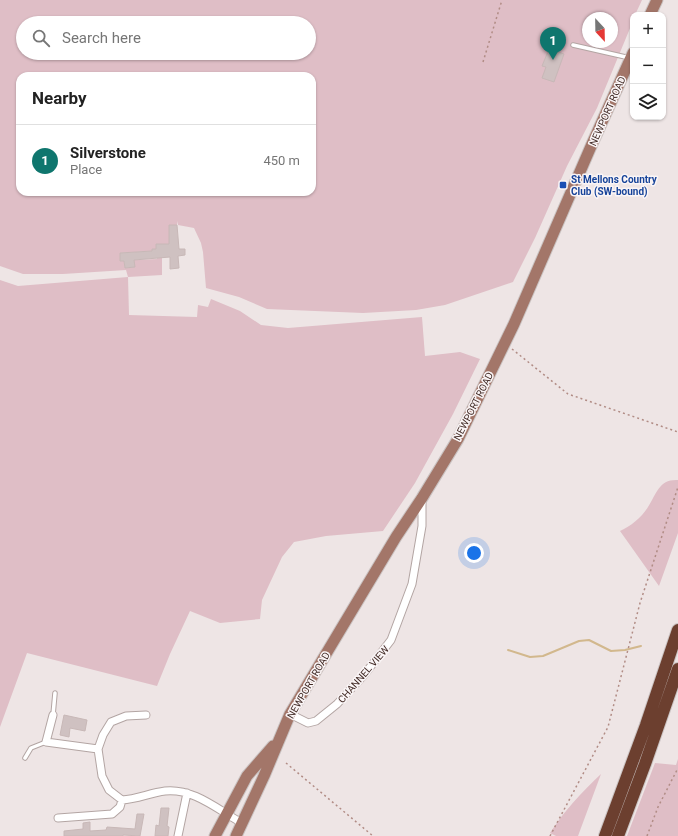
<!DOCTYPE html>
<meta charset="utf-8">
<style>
:root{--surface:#fff;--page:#f2f2f2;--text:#222;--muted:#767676;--line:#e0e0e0;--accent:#0f766e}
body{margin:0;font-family:Roboto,sans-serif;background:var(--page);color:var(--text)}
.controls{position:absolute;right:12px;top:12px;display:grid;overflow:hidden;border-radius:8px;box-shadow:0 1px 3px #0004}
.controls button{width:36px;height:36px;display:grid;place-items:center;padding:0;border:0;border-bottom:1px solid var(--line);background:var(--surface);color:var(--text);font:20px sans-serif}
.compass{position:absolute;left:582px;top:12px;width:36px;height:36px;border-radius:50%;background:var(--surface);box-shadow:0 1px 3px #0004;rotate:158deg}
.you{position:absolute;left:474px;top:553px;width:14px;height:14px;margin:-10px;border:3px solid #fff;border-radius:50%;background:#1a73e8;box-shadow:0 0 0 6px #1a73e833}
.badge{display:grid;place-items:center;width:26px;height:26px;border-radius:50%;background:var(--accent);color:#fff;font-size:13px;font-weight:700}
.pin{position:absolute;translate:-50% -33px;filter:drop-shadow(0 1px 2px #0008)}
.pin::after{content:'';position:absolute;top:21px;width:14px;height:12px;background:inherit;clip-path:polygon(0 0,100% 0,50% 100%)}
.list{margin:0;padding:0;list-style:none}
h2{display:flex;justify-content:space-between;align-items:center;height:52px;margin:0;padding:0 16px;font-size:17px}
h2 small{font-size:13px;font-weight:400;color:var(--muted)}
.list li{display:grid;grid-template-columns:26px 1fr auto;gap:12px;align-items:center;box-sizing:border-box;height:72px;padding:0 16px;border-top:1px solid var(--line)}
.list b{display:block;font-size:15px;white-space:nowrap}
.list p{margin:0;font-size:13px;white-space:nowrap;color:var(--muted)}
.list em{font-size:13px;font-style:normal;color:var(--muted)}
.icon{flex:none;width:22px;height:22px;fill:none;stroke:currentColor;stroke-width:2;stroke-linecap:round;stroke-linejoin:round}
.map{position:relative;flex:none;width:678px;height:836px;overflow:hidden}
.search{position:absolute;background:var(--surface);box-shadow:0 1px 3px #0004;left:16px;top:16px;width:300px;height:44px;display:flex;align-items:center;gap:10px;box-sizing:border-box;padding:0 14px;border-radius:22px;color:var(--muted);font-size:15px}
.panel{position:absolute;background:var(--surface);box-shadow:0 1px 3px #0004;left:16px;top:72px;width:300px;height:124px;border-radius:12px}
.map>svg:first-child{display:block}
.green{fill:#dfbec6;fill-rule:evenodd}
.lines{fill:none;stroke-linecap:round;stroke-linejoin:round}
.stream{stroke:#d2b88d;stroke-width:2}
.building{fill:#cfc1c1;stroke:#c8b8b7}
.lane-casing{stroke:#b3a5a3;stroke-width:5.5}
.street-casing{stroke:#b3a5a3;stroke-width:9}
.primary-casing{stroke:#cac3c2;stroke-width:13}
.highway-casing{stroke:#cac3c2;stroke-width:14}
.path{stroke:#b18c85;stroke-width:1.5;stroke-dasharray:2 3;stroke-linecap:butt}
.lane{stroke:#fff;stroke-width:3.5}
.street{stroke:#fff;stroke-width:7}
.primary{stroke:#a37669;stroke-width:11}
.highway{stroke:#6c3f2f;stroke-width:12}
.transit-dot{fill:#1a4fb4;stroke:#faf5f6;stroke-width:1.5}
.labels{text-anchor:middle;stroke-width:3;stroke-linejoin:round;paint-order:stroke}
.street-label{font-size:10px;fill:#402924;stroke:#faf5f6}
.transit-label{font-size:10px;font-weight:bold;fill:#164399;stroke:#faf5f6;text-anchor:start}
</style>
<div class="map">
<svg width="678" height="836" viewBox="0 0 678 836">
<rect width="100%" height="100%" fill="#eee5e5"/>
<path class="green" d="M0 0H642L635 15H633V21L597 108 567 166 535 238 513 282 445 305 416 310 363 313 267 309 239 297 206 288 203 252 201 243 194 228 178 225V221L177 225 169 226V244H156V249H152V251L120 253V261H124L125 268 134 267V260L157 259V257H162V275L128 277 129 315 197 317 198 305 208 307 211 299 240 311 261 325 288 328 422 317 425 356 460 352 480 359 453 414 415 483 383 531 326 536 294 542 282 557 262 600 260 619 220 623 190 611 170 654 157 686 27 653 0 727V280L18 286 128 277 126 270 63 274H23L0 266ZM588 18H612V42H588ZM23 23H309V53H23ZM20 76H312V192H20Z
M678 480V533L659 586 620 531C631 526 642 517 648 507 657 493 659 479 678 480Z
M678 759V836H627L655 763 676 765Z
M601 774 578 836H556L550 833C564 811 582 792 601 774Z"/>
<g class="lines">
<path class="stream" d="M508 650 530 657 543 656 579 641 589 640 611 651 625 650 641 646"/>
</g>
<path class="building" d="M549 49 564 54 554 82 542 78 546 67 542 66Z
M169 225H177L179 249H185V255L178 256 179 268 170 269V257L134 260 135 267 125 268 124 261H120V253L152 251V249H156V244H169Z
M64 715 87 720 85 731 70 728 69 737 60 735Z
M161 808H169L167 826 169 827 168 836H155L156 825 159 826Z
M137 814H144L140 836 123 835V836H64V831L83 829V823L90 822V831L106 830 107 827 135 829Z"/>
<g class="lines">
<defs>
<path id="lane" d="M573 45 630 58
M53 715 55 693
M25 758 31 748 46 742"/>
<path id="street" d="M290 714 308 723 316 721 337 704 364 675 391 640 412 584 422 526V500
M53 715 46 742 98 749
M122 800 109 790 102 776 98 749 103 735 111 722 126 716 146 715
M58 818 112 814 120 807 122 800C137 799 150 793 165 791 194 788 218 810 242 823
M178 836 187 793"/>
<path id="primary" d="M650 15 657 0
M215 836 247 776 273 746
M236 836 264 776 290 714 396 537 422 498 458 439 514 324 592 144 633 53"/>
<path id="highway" d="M605 836 646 725 678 630
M618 836 645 764 678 669"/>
</defs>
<use href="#lane" class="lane-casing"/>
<use href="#street" class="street-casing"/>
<use href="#primary" class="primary-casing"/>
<use href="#highway" class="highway-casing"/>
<path class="path" d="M483 62 502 0
M512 349 568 394 678 432
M286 763 373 836
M550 836 608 727 640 603 678 487
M647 836 658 807 678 768"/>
<use href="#lane" class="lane"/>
<use href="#street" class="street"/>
<use href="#primary" class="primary"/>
<use href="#highway" class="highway"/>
</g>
<rect class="transit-dot" x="559" y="181" width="8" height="8" rx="2"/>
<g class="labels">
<g class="street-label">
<text transform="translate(607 111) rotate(-66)" y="4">NEWPORT ROAD</text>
<text transform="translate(473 406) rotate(-63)" y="4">NEWPORT ROAD</text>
<text transform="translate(363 674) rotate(-49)" y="4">CHANNEL VIEW</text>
<text transform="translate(308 685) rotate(-60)" y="4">NEWPORT ROAD</text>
</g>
<g class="transit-label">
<text x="571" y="183">St Mellons Country<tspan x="571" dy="12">Club (SW-bound)</tspan></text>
</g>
</g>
</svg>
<div class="controls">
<button>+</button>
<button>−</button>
<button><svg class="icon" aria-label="layers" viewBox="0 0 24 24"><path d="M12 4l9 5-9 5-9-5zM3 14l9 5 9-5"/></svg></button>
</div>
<svg class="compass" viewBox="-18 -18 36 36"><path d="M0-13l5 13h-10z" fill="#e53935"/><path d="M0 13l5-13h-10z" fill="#767676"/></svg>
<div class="you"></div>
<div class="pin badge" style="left:553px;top:60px">1</div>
<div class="search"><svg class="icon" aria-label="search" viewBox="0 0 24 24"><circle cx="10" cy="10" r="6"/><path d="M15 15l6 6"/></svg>Search here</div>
<section class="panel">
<h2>Nearby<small></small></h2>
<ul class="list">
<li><span class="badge">1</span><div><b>Silverstone</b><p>Place</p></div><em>450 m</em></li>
</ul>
</section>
</div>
